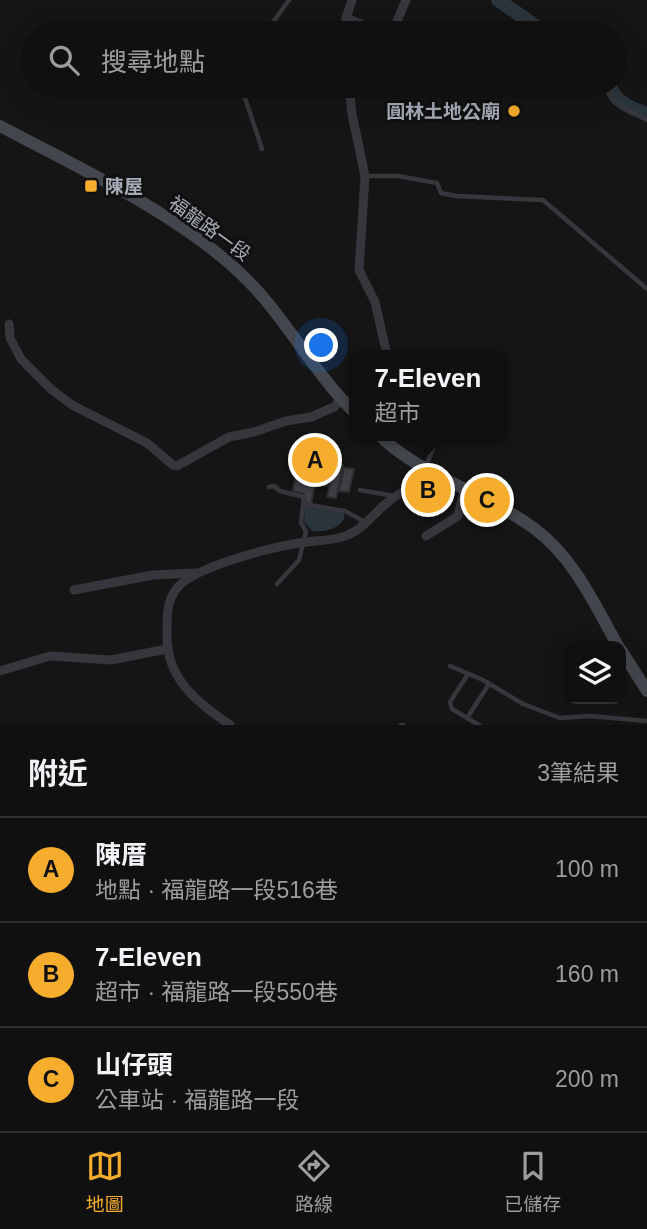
<!DOCTYPE html>
<html lang="zh-TW">
<meta charset="utf-8">
<style>
:root{--surface:#101010;--page:#1e1e1e;--text:#f1f3f6;--muted:#9c9d9f;--line:#303030;--accent:#f6ad2d}
body{margin:0;font-family:Arial,"Noto Sans TC",sans-serif;background:var(--page);color:var(--text)}
.controls{position:absolute;right:21px;bottom:21px;display:grid;overflow:hidden;border-radius:14px;box-shadow:0 7px 28px #0002}
.controls button{width:63px;height:63px;display:grid;place-items:center;padding:0;border:0;border-bottom:2px solid var(--line);background:var(--surface);color:var(--text);font:35px sans-serif}
.you{position:absolute;left:322px;top:346px;width:24px;height:24px;margin:-18px;border:5px solid #fff;border-radius:50%;background:#1a73e8;box-shadow:0 0 0 10px #1a73e833}
.badge{display:grid;place-items:center;width:46px;height:46px;border-radius:50%;background:var(--accent);color:#111;font-size:23px;font-weight:700}
.pin{position:absolute;translate:-50% -50%;border:4px solid #fff;box-shadow:0 2px 7px #0006}
.popup{position:absolute;left:349px;top:350px;width:158px;height:91px;box-sizing:border-box;display:grid;place-content:center;border-radius:14px;background:var(--surface);filter:drop-shadow(0 2px 5px #0005);font-size:23px;white-space:nowrap;color:var(--muted)}
.popup b{font-size:26px;color:var(--text)}
.popup::after{content:'';position:absolute;left:50%;top:100%;margin-left:-14px;border:14px solid transparent;border-top-color:var(--surface)}
.list{margin:0;padding:0;list-style:none}
h2{display:flex;justify-content:space-between;align-items:center;height:91px;margin:0;padding:0 28px;font-size:30px}
h2 small{font-size:23px;font-weight:400;color:var(--muted)}
.list li{display:grid;grid-template-columns:46px 1fr auto;gap:21px;align-items:center;box-sizing:border-box;height:105px;padding:0 28px;border-top:2px solid var(--line)}
.list b{display:block;font-size:26px;white-space:nowrap}
.list p{margin:0;font-size:23px;white-space:nowrap;color:var(--muted)}
.list em{font-size:23px;font-style:normal;color:var(--muted)}
.icon{flex:none;width:38px;height:38px;fill:none;stroke:currentColor;stroke-width:2;stroke-linecap:round;stroke-linejoin:round}
.map{position:relative;flex:none;width:647px;height:725px;overflow:hidden}
.search{position:absolute;background:var(--surface);box-shadow:0 7px 28px #0002;left:21px;right:21px;top:21px;height:77px;display:flex;align-items:center;gap:18px;box-sizing:border-box;padding:0 24px;border-radius:38px;color:var(--muted);font-size:26px}
.sheet{height:406px;background:var(--surface)}
nav{display:flex;justify-content:space-around;align-items:center;box-sizing:border-box;height:98px;border-top:2px solid var(--line);background:var(--surface);font-size:19px;color:var(--muted)}
nav a{display:grid;justify-items:center;gap:4px}
nav .on{color:var(--accent)}
.map>svg:first-child{display:block}
.water{fill:#2a343b}
.lines{fill:none;stroke-linecap:round;stroke-linejoin:round}
.river{stroke:#2a343b;stroke-width:14}
.building{fill:#3f4044;stroke:#2e2f33;stroke-width:2}
.service{stroke:#35373c;stroke-width:4.5}
.minor{stroke:#35373c;stroke-width:9}
.secondary{stroke:#43464c;stroke-width:12}
.poi-dot{fill:#f6ad2d;stroke:#101011;stroke-width:2.5}
.labels{text-anchor:middle;stroke-width:6;stroke-linejoin:round;paint-order:stroke}
.poi-label{font-size:19px;font-weight:bold;fill:#a6acb7;stroke:#101011;text-anchor:end}
.street-label{font-size:19px;fill:#a6acb7;stroke:#101011}
</style>
<div class="map">
<svg width="647" height="725" viewBox="0 0 647 725">
<rect width="100%" height="100%" fill="#151516"/>
<path class="water" d="M305 506 344 513V519C337 530 324 532 312 531L304 522Z"/>
<g class="lines">
<path class="river" d="M498 0 546 33
M610 86C615 102 632 109 647 114"/>
</g>
<path class="building" d="M315 441 323 442 311 504 302 502 304 493 293 491 295 479 306 480Z
M335 463 343 465 336 498 327 497Z
M319 465 333 466 328 486 316 484Z
M344 468 354 469 349 492 339 491Z"/>
<g class="lines">
<path class="service" d="M265 33 289 0
M324 33 325 31
M241 86 262 149
M605 86 613 101 647 120
M367 176H398L437 183 441 193 456 196 543 200 647 289
M426 466 438 436
M269 487 274 486 280 491 304 497 301 523 306 531 299 560 277 584
M360 490 394 496
M303 504 345 511 365 522
M450 666 483 680 523 704 560 718 589 716 647 721
M468 674 450 702 452 709 479 725
M467 718 489 684
M401 725H403"/>
<path class="minor" d="M346 18 382 33
M346 33V18L352 0
M392 33 406 0
M349 86 352 114 365 176 359 270 375 302 387 355
M9 324 10 338 21 359 51 389 72 405 147 443 173 465 177 466 229 437 254 432 286 421 311 417 334 407 342 398
M426 536 458 516 465 488
M74 590 153 575 196 573
M0 671 50 656 111 660 167 649
M230 725C196 701 166 679 167 634 167 617 166 602 177 588 195 566 276 546 306 542 319 540 335 541 348 535 365 528 377 509 393 498 409 486 418 490 426 467"/>
<path class="secondary" d="M0 126C77 167 177 213 240 273 284 314 312 371 354 412
M380 436C421 476 488 494 535 529 574 558 595 605 618 646
M621 650 647 691"/>
</g>
<g class="poi-dot">
<circle cx="514" cy="111" r="7"/>
<rect x="84" y="179" width="14" height="14" rx="3.5"/>
</g>
<g class="labels">
<g class="poi-label">
<text x="500" y="118">圓林土地公廟</text>
<text x="105" y="193" text-anchor="start">陳屋</text>
</g>
<g class="street-label">
<text transform="translate(210 228) rotate(36)" y="7">福龍路一段</text>
</g>
</g>
</svg>
<div class="controls">
<button><svg class="icon" aria-label="layers" viewBox="0 0 24 24"><path d="M12 4l9 5-9 5-9-5zM3 14l9 5 9-5"/></svg></button>
</div>
<div class="you"></div>
<div class="pin badge" style="left:315px;top:460px">A</div>
<div class="pin badge" style="left:428px;top:490px">B</div>
<div class="popup"><b>7-Eleven</b>超市</div>
<div class="pin badge" style="left:487px;top:500px">C</div>
<div class="search"><svg class="icon" aria-label="search" viewBox="0 0 24 24"><circle cx="10" cy="10" r="6"/><path d="M15 15l6 6"/></svg>搜尋地點</div>
</div>
<section class="sheet">
<h2>附近<small>3筆結果</small></h2>
<ul class="list">
<li><span class="badge">A</span><div><b>陳厝</b><p>地點 · 福龍路一段516巷</p></div><em>100 m</em></li>
<li><span class="badge">B</span><div><b>7-Eleven</b><p>超市 · 福龍路一段550巷</p></div><em>160 m</em></li>
<li><span class="badge">C</span><div><b>山仔頭</b><p>公車站 · 福龍路一段</p></div><em>200 m</em></li>
</ul>
</section>
<nav>
<a class="on"><svg class="icon" aria-label="map" viewBox="0 0 24 24"><path d="M3 6l6-2 6 2 6-2v14l-6 2-6-2-6 2zM9 4v14M15 6v14"/></svg>地圖</a>
<a><svg class="icon" aria-label="directions" viewBox="0 0 24 24"><path d="M12 3l9 9-9 9-9-9zM9 14v-3h6M13 9l2 2-2 2"/></svg>路線</a>
<a><svg class="icon" aria-label="saved" viewBox="0 0 24 24"><path d="M7 4h10v16l-5-4-5 4z"/></svg>已儲存</a>
</nav>
